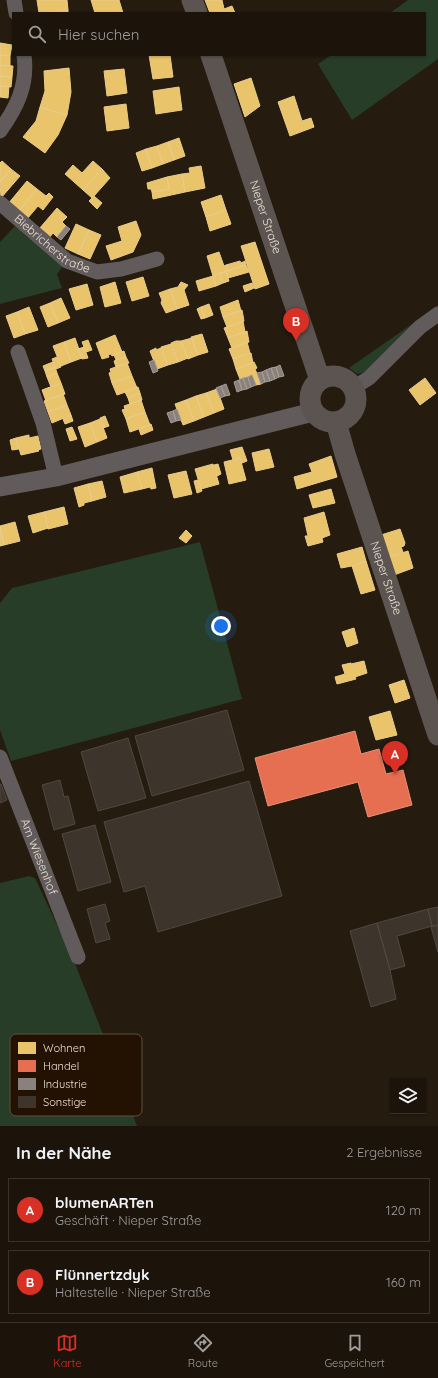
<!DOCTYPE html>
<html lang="de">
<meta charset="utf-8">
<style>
:root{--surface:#1c140b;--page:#251d14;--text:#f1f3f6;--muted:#a09e9d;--line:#3a332c;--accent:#d93025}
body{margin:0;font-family:Quicksand,sans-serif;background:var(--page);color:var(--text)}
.controls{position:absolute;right:12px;bottom:12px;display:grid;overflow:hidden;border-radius:0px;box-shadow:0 1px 3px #0004}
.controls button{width:36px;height:36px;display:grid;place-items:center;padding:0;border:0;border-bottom:1px solid var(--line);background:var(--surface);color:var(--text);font:20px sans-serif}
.you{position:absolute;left:221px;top:626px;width:14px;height:14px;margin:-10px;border:3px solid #fff;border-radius:50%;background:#1a73e8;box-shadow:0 0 0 6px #1a73e833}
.badge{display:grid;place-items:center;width:26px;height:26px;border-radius:50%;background:var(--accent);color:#fff;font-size:13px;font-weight:700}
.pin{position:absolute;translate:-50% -33px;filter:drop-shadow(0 1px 2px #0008)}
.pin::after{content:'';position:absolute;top:21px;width:14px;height:12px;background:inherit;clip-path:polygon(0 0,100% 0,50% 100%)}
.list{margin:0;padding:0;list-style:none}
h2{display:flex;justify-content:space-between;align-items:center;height:52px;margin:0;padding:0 16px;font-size:17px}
h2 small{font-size:13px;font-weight:400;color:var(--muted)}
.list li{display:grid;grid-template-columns:26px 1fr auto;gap:12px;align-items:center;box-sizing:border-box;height:64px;margin:0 8px 8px;padding:0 8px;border:1px solid var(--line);border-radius:0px}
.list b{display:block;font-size:15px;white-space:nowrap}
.list p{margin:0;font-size:13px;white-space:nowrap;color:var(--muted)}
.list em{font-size:13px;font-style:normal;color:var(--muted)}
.icon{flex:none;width:22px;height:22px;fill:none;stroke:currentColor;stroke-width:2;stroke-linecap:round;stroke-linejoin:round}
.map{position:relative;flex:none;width:438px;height:1126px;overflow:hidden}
.search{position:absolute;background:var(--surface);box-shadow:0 1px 3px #0004;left:12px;right:12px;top:12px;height:44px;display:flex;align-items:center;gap:10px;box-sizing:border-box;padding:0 14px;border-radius:0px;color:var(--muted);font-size:15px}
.sheet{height:196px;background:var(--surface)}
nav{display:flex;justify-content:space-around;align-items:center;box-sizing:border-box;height:56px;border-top:1px solid var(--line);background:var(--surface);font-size:11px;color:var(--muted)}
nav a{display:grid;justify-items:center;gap:2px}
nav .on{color:var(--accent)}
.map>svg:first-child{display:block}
.green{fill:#273d28}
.homes{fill:#e9c46a;stroke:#eacc89}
.shops{fill:#e76f51;stroke:#e89178}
.industry{fill:#8a817c;stroke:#a79d96}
.building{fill:#3d342b;stroke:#51483f}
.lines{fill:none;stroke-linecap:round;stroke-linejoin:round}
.minor{stroke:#615c5b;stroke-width:15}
.tertiary{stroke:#615c5b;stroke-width:19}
.secondary{stroke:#5c5450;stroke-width:21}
.labels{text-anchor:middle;stroke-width:4;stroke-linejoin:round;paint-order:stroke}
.street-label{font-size:12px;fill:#ebdfd2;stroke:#231201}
.key{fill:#231201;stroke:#5f5040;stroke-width:1}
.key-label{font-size:11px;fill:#ebdfd2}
</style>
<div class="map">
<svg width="438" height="1126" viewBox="0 0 438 1126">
<rect width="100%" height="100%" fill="#251b0f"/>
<path class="green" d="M408 0H438V59L352 120 318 64 331 55H425V13H390Z
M15 226 63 266 57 274 62 288 0 304V242Z
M419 319 368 372 357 374 349 368Z
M200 542 242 699 11 761 0 730V603L12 588Z
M29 876 35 878 74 961 112 1057 137 1126H0V883Z"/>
<path class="homes" d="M37 0H67L68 10 39 13Z
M91 0H119L123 13H95Z
M205 0H222L224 9 232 6 235 13H210Z
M68 10V13H40Z
M0 43 12 45 10 56 0 55Z
M0 55 10 56V66L0 65Z
M149 55H170L173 77 153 79Z
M0 65 13 66 12 77 0 76Z
M69 68 71 92 67 115 40 107 45 91 44 71Z
M124 69 127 93 107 96 104 71Z
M0 76 12 77 11 87 0 86Z
M251 78 260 106 245 117 234 84Z
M0 86H9L8 98 0 97Z
M179 87 182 110 156 114 153 91Z
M294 96 302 121 311 118 314 127 290 136 278 102Z
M126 104 129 128 107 131 104 107Z
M40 107 67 115 58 135 45 153 23 137 36 121Z
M179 138 185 156 174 160 168 142Z
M168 142 174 160 163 164 157 146Z
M157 146 163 164 152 168 146 149Z
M146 149 152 168 142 171 136 153Z
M2 161 11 169 0 182V163Z
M93 161 102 169 83 190 65 174 73 165 82 173Z
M201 166 205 188 185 192 182 174 190 173 189 168Z
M11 169 20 176 1 198 0 182Z
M102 169 110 178 94 196 102 203 97 209 89 201 92 198 83 190Z
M182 174 185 192 153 199 152 192 169 189 167 177Z
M167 177 169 189 152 192 151 189H148L147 183Z
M27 181 37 189 18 212 8 204Z
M37 189 46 196 49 193 53 197 43 210 38 206 27 219 18 212Z
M221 195 226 210 206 217 201 202Z
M57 208 67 217 62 222 66 226 57 237 53 233 49 238 39 229Z
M226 210 231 224 210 231 206 217Z
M136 221 141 235 133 252 111 260 106 246 122 241 118 227Z
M76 224 89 230 78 254 65 248Z
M89 230 101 235 90 259 78 254Z
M255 242 269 284 255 289 241 246Z
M219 252 224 266 226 265 228 271 213 276 207 256Z
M240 261 241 263 245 261 246 265 228 271 226 265Z
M246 265 249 272 228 278 226 271Z
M226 271 229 281 223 283 220 273Z
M220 273 223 283 216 286 213 276Z
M213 276 216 286 199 291 196 281Z
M143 277 149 296 132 301 126 282Z
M115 282 121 303 105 307 100 287Z
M181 282 188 285 184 290 189 305 177 309 170 289 178 287Z
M252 283 254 288 245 292 243 286Z
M87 284 93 305 76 310 69 289Z
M170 289 177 309 166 313 161 303 162 300 159 293Z
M61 298 70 318 58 323 50 303Z
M238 300 241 311 223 317 220 307Z
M50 303 58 323 48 327 40 307Z
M209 304 213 315 205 318 201 307Z
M29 307 38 330 25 334 17 312Z
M201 307 205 318 201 319 197 309Z
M242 310 244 321 227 327 223 317Z
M17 312 25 334 14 338 6 316Z
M243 321 245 332 228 338 224 328Z
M247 331 249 342 232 348 228 338Z
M202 334 208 352 198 355 191 337Z
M115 335 122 352 112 356 111 354 108 355 109 357 102 359 96 343Z
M75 338 82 358 71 362 64 342Z
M192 338 198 355 188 359 181 341Z
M88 340 92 350 86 352 82 342Z
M176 341H181L188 358 178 362 171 343Z
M64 342 71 362 61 366 53 346Z
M247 342 250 353 233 359 229 349Z
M171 344 178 362 168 365 161 347Z
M84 347 88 358 82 359 78 349Z
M156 348V350L161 348 168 365 157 369 150 351Z
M124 351 126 357 116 360 114 355Z
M251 353 253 363 236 369 233 359Z
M57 357 61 367 56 369 52 359Z
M126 357 129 363 116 367 114 361Z
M53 362 55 367 45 371 43 366Z
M254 362 257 368 255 369 261 384 256 385 252 375 240 379 236 369Z
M127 363 132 376 112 383 109 373 111 372 110 369Z
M55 367 57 373 47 377 45 371Z
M57 373 61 383 51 387 47 377Z
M132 376 137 388 117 395 112 383Z
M425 378 436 393 420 405 409 390Z
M61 383 65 394 46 401 42 390Z
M138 387 140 393 128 398 125 392Z
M217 389 224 409 214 413 206 393Z
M140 393 142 400 130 404 128 398Z
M206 393 214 413 204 417 196 396Z
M63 394 67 405 48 412 44 401Z
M196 396 204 417 194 421 186 400Z
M141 400 145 412 126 419 122 410 125 409 124 406Z
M186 400 194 421 183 425 175 404Z
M67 405 71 415 52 423 48 412Z
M145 412 150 425 130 432 126 419Z
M71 415 73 421 65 424 63 419Z
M105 416 109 426 103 428 100 418Z
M100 419 107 438 97 442 90 423Z
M90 423 97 442 85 447 78 427Z
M151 424 153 430 141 435 139 429Z
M72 427 77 439 70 441 66 429Z
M29 435V438L38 436 41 449 38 450 39 451 21 455 16 438Z
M16 438 19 449 12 450 10 440Z
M242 447 247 461 242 463 240 458 233 460 230 450Z
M269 449 274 467 256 471 252 453Z
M331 456 337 477 297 489 294 477 312 472 309 464Z
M240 458 246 480 229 484 224 462Z
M213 464 219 484 201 489 195 469Z
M218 464 221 474 217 476 214 465Z
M152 468 156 488 151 489 150 487 142 489 137 472Z
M186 471 192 494 174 498 168 475Z
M137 472 142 489 124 493 120 477Z
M198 480 202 491 197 493 194 481Z
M102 481 106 497 92 501 88 484Z
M88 484 92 501 84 503V505L79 507 74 488Z
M331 489 335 503 313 508 309 495Z
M64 507 68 524 48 529 44 512Z
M44 512 48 528 33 533 28 516Z
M324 512 330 535 322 538 323 542 308 546 305 536H308L304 518Z
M15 522 20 541 4 545 0 526Z
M0 526 4 545 0 546Z
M400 529 405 543 404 546 401 547 403 552 389 557 381 535Z
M186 530 192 536 186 543 179 538Z
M362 547 366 561 352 566 341 568 337 554Z
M408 551 413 568 394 575 389 557Z
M366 561 375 590 361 594 352 566Z
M354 628 358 643 347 647 342 632Z
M364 661 367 673 355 677 356 679 337 684 335 677 345 674 342 665 351 663V664Z
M404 680 410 698 395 703 389 685Z
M390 711 397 735 376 740 369 717Z"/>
<path class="shops" d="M355 731 361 754 379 749 386 774 403 770 412 805 368 817 358 782 268 806 255 758Z"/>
<path class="industry" d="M66 226 70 229 61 240 57 237Z
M154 360 158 371 153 373 149 362Z
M280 365 284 376 279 377 276 367Z
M276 367 279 377 275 379 271 368Z
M271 368 275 379 270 381 266 370Z
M266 370 270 381 265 382 262 372Z
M262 372 265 382 261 384 257 373Z
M252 375 256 385 251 387 248 377Z
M248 377 251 387 247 389 243 378Z
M243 378 247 389 242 390 239 380Z
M239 380 242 390 237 392 234 382Z
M226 384 230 395 225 396 221 386Z
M221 386 225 396 220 398 216 388Z
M177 409 181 420 176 421 173 411Z
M173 411 176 421 171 423 167 413Z"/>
<path class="building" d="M227 710 244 770 152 796 135 736Z
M128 738 146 798 98 811 81 752Z
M60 780 64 797 68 796 75 824 54 830 42 785Z
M249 781 282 896 158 932 145 886 124 892 104 822Z
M0 784H1L7 800 0 803Z
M95 825 111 882 78 891 62 834Z
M105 904 110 921 105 923 110 939 96 943 87 909Z
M438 907V925L432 926 428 909Z
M428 909 432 926 397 936 405 966 390 970 377 923Z
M377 923 390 970 396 999 371 1007 350 931Z
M438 925V952L431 927Z"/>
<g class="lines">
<g class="minor">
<path d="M14 0 16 13"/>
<path d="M0 131C17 107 28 85 24 55"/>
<path id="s1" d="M0 203 67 261 97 272 121 269 157 259"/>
<path d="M18 352 43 423 56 477"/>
<path d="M353 388 369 378 420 327 438 314"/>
<path id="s2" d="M0 757 78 957"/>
</g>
<path class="tertiary" d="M0 487 56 477 313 412"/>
<g class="secondary">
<path d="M192 0 197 13"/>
<path id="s3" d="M211 55 320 380"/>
<circle cx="333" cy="399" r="23"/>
<path id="s4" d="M336 422 345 454 438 735"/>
</g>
</g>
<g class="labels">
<g class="street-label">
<text dy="4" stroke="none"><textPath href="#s3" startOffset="171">Nieper Straße</textPath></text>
<text dy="4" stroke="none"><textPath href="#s1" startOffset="67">Biebricherstraße</textPath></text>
<text dy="4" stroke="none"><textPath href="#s4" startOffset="164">Nieper Straße</textPath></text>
<text dy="4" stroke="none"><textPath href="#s2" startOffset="107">Am Wiesenhof</textPath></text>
</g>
</g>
<rect x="10" y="1034" width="132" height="82" rx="6" class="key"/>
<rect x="18" y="1042" width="18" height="12" fill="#e9c46a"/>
<rect x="18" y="1060" width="18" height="12" fill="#e76f51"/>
<rect x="18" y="1078" width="18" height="12" fill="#8a817c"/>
<rect x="18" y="1096" width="18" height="12" fill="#3d342b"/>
<g class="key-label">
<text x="43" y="1052">Wohnen</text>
<text x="43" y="1070">Handel</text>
<text x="43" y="1088">Industrie</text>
<text x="43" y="1106">Sonstige</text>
</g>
</svg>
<div class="controls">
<button><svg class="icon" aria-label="layers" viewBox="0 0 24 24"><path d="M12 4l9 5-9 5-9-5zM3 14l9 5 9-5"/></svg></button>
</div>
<div class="you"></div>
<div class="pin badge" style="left:395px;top:774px">A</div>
<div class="pin badge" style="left:296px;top:341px">B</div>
<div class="search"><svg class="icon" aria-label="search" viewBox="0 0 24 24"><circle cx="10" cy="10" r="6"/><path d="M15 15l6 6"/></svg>Hier suchen</div>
</div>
<section class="sheet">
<h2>In der Nähe<small>2 Ergebnisse</small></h2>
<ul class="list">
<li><span class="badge">A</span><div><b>blumenARTen</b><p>Geschäft · Nieper Straße</p></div><em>120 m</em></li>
<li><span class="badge">B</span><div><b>Flünnertzdyk</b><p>Haltestelle · Nieper Straße</p></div><em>160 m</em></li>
</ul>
</section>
<nav>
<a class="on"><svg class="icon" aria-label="map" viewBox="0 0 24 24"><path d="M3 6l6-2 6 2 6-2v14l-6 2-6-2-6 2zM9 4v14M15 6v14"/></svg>Karte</a>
<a><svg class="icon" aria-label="directions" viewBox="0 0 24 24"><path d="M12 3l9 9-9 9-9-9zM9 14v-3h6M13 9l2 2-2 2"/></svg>Route</a>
<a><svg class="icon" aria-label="saved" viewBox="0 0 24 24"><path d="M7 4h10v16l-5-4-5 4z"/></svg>Gespeichert</a>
</nav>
